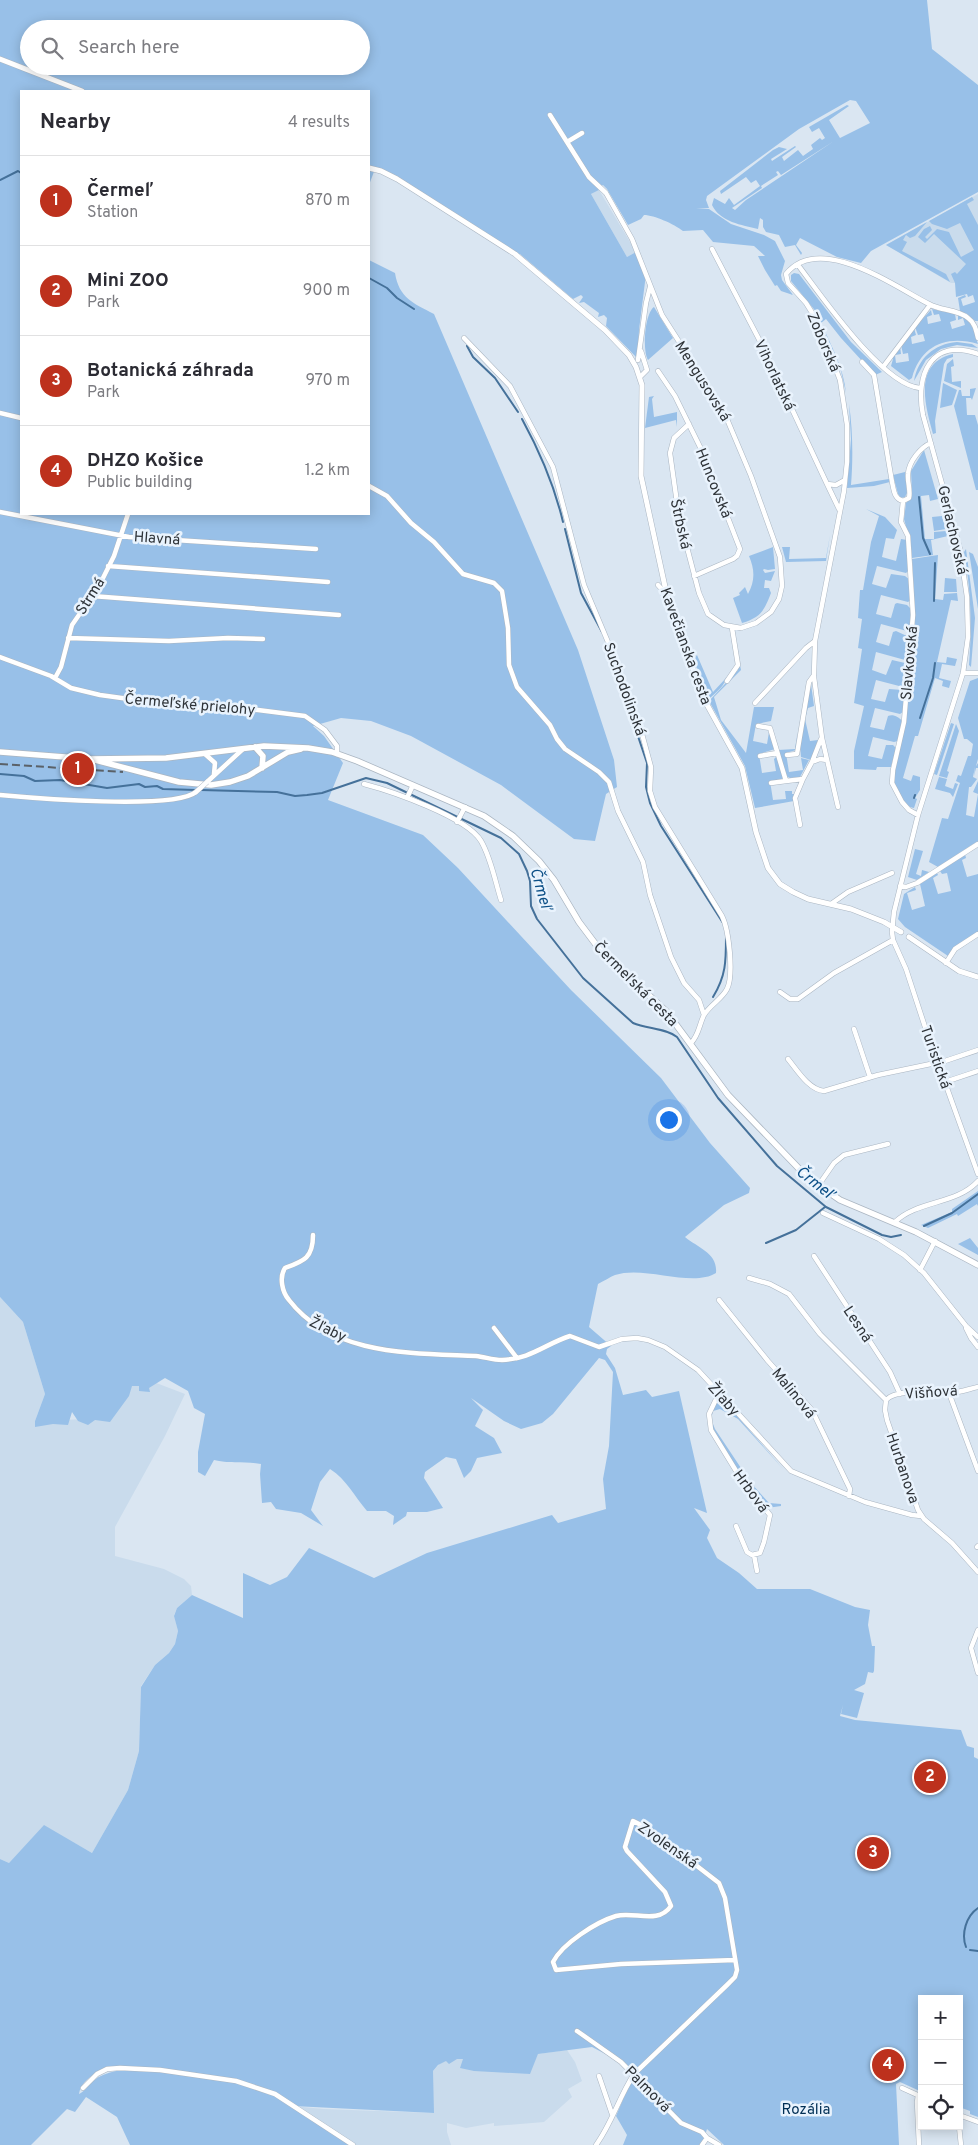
<!DOCTYPE html>
<meta charset="utf-8">
<style>
:root{--surface:#fff;--page:#f7f7f7;--text:#2b2b33;--muted:#7c7c81;--line:#e1e1e2;--accent:#bd311d}
body{margin:0;font-family:Overpass,sans-serif;background:var(--page);color:var(--text)}
.controls{position:absolute;right:15px;bottom:15px;display:grid;overflow:hidden;border-radius:0px;box-shadow:0 2px 12px #0003}
.controls button{width:45px;height:45px;display:grid;place-items:center;padding:0;border:0;border-bottom:1px solid var(--line);background:var(--surface);color:var(--text);font:25px sans-serif}
.you{position:absolute;left:668px;top:1119px;width:18px;height:18px;margin:-12px;border:4px solid #fff;border-radius:50%;background:#1a73e8;box-shadow:0 0 0 8px #1a73e833}
.badge{display:grid;place-items:center;width:32px;height:32px;border-radius:50%;background:var(--accent);color:#fff;font-size:16px;font-weight:700}
.pin{position:absolute;translate:-50% -50%;border:2px solid #fff;box-shadow:0 1px 5px #0006}
.list{margin:0;padding:0;list-style:none}
h2{display:flex;justify-content:space-between;align-items:center;height:65px;margin:0;padding:0 20px;font-size:21px}
h2 small{font-size:16px;font-weight:400;color:var(--muted)}
.list li{display:grid;grid-template-columns:32px 1fr auto;gap:15px;align-items:center;box-sizing:border-box;height:90px;padding:0 20px;border-top:1px solid var(--line)}
.list b{display:block;font-size:19px;white-space:nowrap}
.list p{margin:0;font-size:16px;white-space:nowrap;color:var(--muted)}
.list em{font-size:16px;font-style:normal;color:var(--muted)}
.icon{flex:none;width:28px;height:28px;fill:none;stroke:currentColor;stroke-width:2;stroke-linecap:round;stroke-linejoin:round}
.map{position:relative;flex:none;width:978px;height:2145px;overflow:hidden}
.search{position:absolute;background:var(--surface);box-shadow:0 2px 12px #0003;left:20px;top:20px;width:350px;height:55px;display:flex;align-items:center;gap:12px;box-sizing:border-box;padding:0 18px;border-radius:28px;color:var(--muted);font-size:19px}
.panel{position:absolute;background:var(--surface);box-shadow:0 2px 12px #0003;left:20px;top:90px;width:350px;height:425px;border-radius:0px}
.map>svg:first-child{display:block}
.built{fill:#c9dbec}
.green{fill:#98c0e8;fill-rule:evenodd}
.lines{fill:none;stroke-linecap:round;stroke-linejoin:round}
.stream{stroke:#45719a;stroke-width:2}
.minor-casing{stroke:#abb6c2;stroke-width:5.5}
.tertiary-casing{stroke:#abb6c2;stroke-width:6}
.secondary-casing{stroke:#abb6c2;stroke-width:7}
.minor{stroke:#fff;stroke-width:4.5}
.tertiary{stroke:#fff;stroke-width:5}
.secondary{stroke:#fff;stroke-width:5.5}
.rail{stroke:#5a6168;stroke-width:2;stroke-dasharray:8 4;stroke-linecap:butt}
.minor-bridge-casing{stroke:#abb6c2;stroke-width:5.5;stroke-linecap:butt}
.minor-bridge{stroke:#fff;stroke-width:4.5}
.labels{text-anchor:middle;stroke-width:5;stroke-linejoin:round;paint-order:stroke}
.street-label{font-size:15px;fill:#2f3439;stroke:#e9f3fd}
.park-label{font-size:15px;fill:#012f55;stroke:#e9f3fd}
.water-label{font-size:16px;font-style:italic;fill:#0d5087;stroke:#e9f3fd}
</style>
<div class="map">
<svg width="978" height="2145" viewBox="0 0 978 2145">
<rect width="100%" height="100%" fill="#dae6f2"/>
<path class="built" d="M599 190 636 252 627 257 591 194Z
M978 194V283H951L886 245Z
M0 1297 23 1322 45 1394 35 1421 88 1419 138 1376 185 1394 165 1436 115 1527V1556L164 1569 184 1579 191 1586 192 1595 177 1608 174 1615 178 1631 175 1644 169 1653 155 1665 141 1686 139 1751 128 1790 92 1853 44 1826 9 1863 0 1859Z
M567 2050 575 2062 582 2081 568 2089 572 2097 544 2122 494 2126V2123L466 2128 447 2123V2132L451 2145H348L350 2143 292 2106 324 2109 433 2113V2071L445 2058 464 2059 529 2074 538 2054Z"/>
<path class="green" d="M0 0H927L932 49 978 85V192L871 251 861 263 837 257 800 238 796 245 802 253 801 255 795 245 785 247 779 235 766 232 763 227V220L760 218 758 229C742 225 720 222 712 205L714 198 725 204 729 198 734 205 760 186 756 180 751 183 746 177 721 194 720 191 773 150 779 147 787 149 771 159 772 161 795 146 796 147 782 157 784 161 798 150 803 156 813 149 811 145 820 138 822 140 825 138 819 128 812 132 809 127 847 105 849 106 829 120 840 138 870 123 856 101 850 100 799 129 707 196 706 200 709 208H696L709 209 731 224 764 235 775 241 785 261 781 275 782 280 793 295 781 291 777 285 775 286 765 270 758 256H765L754 246 713 242 703 230 683 231C674 224 654 215 644 215L641 219 628 225 607 189 603 185 598 188 599 190 591 194 627 257 636 252 645 276V282L639 330 638 356 636 357 606 326 607 318 604 315 598 317 599 313 584 302 579 303 583 297 581 295 573 299 520 254 518 256 397 179 375 169 369 185V91H21V514H369V260L395 273C399 298 413 303 434 314L578 650 614 760 617 787 606 794 595 841 574 839 501 785 411 736 371 721 341 718 313 726 324 736 343 763 328 800 423 835 458 868 571 990 661 1078 710 1143 750 1188 749 1193 724 1205 685 1237C698 1248 718 1253 716 1273 692 1288 644 1265 615 1275 610 1277 604 1281 598 1284L589 1327 611 1346 607 1349 606 1354 615 1368 623 1395 646 1390 652 1397 679 1391 707 1513 694 1508 710 1530 707 1538 717 1558 739 1573 757 1589H810L855 1607 870 1610 868 1625 872 1646H875L874 1671 873 1673 868 1672 865 1684 854 1690 864 1693 857 1718 841 1714 843 1705 840 1716 855 1720 961 1730 967 1746 974 1748V1757L978 1759V2117L970 2114V2111L959 2107V1999H922V2092L900 2082 896 2084 899 2145H724L707 2129 702 2145H623L627 2135 616 2116 627 2090 633 2080H636L617 2060 592 2047 538 2054 530 2074 474 2071 460 2068 463 2059H457L449 2064 446 2061 438 2065 433 2071 434 2113 293 2106 350 2143 348 2145H130L117 2117 86 2097 75 2112 67 2109 31 2145H0V1859L9 1863 44 1825 92 1853 128 1790 139 1751 141 1687 155 1665 169 1653 175 1644 178 1631 174 1616 177 1608 192 1595 243 1618V1573L270 1585 287 1577 309 1548 374 1578 427 1553 552 1515 558 1523 606 1509 603 1479 609 1446 613 1372 605 1360 599 1358 553 1414 542 1423 521 1429 504 1421 471 1398 483 1410 475 1426 494 1438 502 1453 477 1458 471 1471 464 1478 456 1459 446 1457 425 1472 424 1478 443 1508 427 1512H407L406 1516 393 1525 394 1516 386 1511H367C354 1496 347 1480 330 1469L320 1482 311 1510 323 1526 301 1513 276 1509 271 1502 262 1503 260 1474 261 1464C245 1461 229 1464 214 1460L205 1476 198 1472V1452L205 1414 194 1408 188 1391 165 1378 149 1388 150 1392 139 1391V1386H132L129 1396 110 1422 95 1420 88 1425 78 1421 72 1412 68 1425 53 1424 35 1427V1421L45 1394 23 1322 0 1297ZM29 29H361V66H29ZM834 141 746 200 735 210 732 208 762 188 761 186 778 175 776 172 778 171 781 175ZM121 2066 139 2069C122 2070 107 2070 93 2081 88 2086 84 2092 79 2094 82 2076 105 2068 121 2066Z
M972 197 974 200 967 204 978 225V321H975L967 314 960 311 958 298 965 295 966 297 961 299 963 306 975 302 973 295 968 297 967 294 956 297 955 283 951 274 955 272 957 274 966 264 934 234 925 243 918 237 924 229 930 226 932 230 925 237 927 239 937 229 949 232 961 257 974 250 960 223 947 229 932 224 929 221Z
M927 222 915 236 910 238 906 235 903 240 907 242 902 251 946 274 950 282 886 245Z
M794 273 799 274 851 342 882 372 875 375 841 338 826 319 821 323C831 345 844 369 846 393L841 371 817 313 791 281V275Z
M654 307 673 338 648 360C642 350 645 313 654 307Z
M932 309 955 314 956 320 950 322 952 329 965 325 963 318 958 320V315C972 320 974 330 978 344 947 335 921 345 912 378L909 380 891 366 893 359H891L900 346 901 354 895 355 896 363 909 361 908 353 903 354 901 345 914 328 916 335 911 337 912 344 925 341 923 334 918 335 915 327 931 310 932 315 927 317 928 324 941 321 939 314 934 315Z
M957 342 972 344 978 348 957 345 941 349 926 360 914 381C918 358 934 344 957 342Z
M953 354V357L947 359 944 364 935 421 936 433 933 434C925 405 913 363 953 354Z
M953 359 954 366 951 367 952 382 961 381V388L944 381 947 364Z
M943 383 957 390 952 405 940 408Z
M976 388 972 400 971 398H966L967 415H975L978 425V490H976L954 406 959 390H961L962 396H970V389Z
M654 396 652 399 654 417 677 412V427L676 420 645 428 649 397Z
M849 404C853 431 853 461 851 485L889 479 890 482 874 486 847 488 851 439Z
M924 450 938 499 930 501 929 495 921 496 925 539H934V532L946 531 948 536 931 540 933 555 912 558 910 534 907 530 904 519 906 503 912 495 911 471Z
M905 472 907 493 905 497 901 498 898 494 893 475Z
M866 509 885 517 897 530 894 539 886 538 882 557 896 561 901 539 907 540 909 570 906 573 877 566 872 584 886 588 891 574 905 576 910 580 911 600 908 602 881 595 876 614 891 618 895 604 897 603 907 605 911 609 910 630 907 631 881 624 876 642 889 646 893 632 896 631 909 637 907 659 905 660 876 652 872 670 886 675 892 660 905 663 907 666 905 684 903 687 876 680 871 699 885 702 889 689 902 690 904 693 903 712 900 714 875 708 870 727 884 730 888 716C893 714 899 717 902 721L898 741 894 742 873 737 868 756 882 759 886 745H893L896 748 891 767H877L876 770 854 769V751L864 706 854 703 862 649 858 648 862 619 858 618 860 590H863L871 542 879 516Z
M942 516 946 529 934 531 932 517Z
M830 535 826 561 786 562 782 547H790L789 559 826 558Z
M773 547 775 569 768 570 764 569 763 570 765 573 775 571 771 581 765 580 764 588H769L771 593C764 611 761 617 742 623L733 598 740 595 739 593 745 587 748 594C755 581 755 570 749 556Z
M966 549 975 618 971 667 969 665C972 626 971 590 964 552Z
M969 552 973 554 978 567V609Z
M938 555 935 599 943 600 944 594 957 593 958 601 951 600 937 662 946 663 947 657 957 659 955 666 942 664 939 678 951 681 949 688 942 686 943 681 935 678 918 736H915L903 778 911 781 913 775 920 777V790L915 798 917 799 914 808C902 806 897 790 893 779 906 704 918 636 912 559Z
M945 578 956 579 957 592H944Z
M733 632 741 670 714 697 721 720 746 753 754 707H774L771 721 756 724 753 741 767 744 769 732 775 749 759 754 762 773 776 771 774 759 777 756 783 777 781 780 770 781 773 800 786 799 785 791H792V794H794V801L755 808 745 766 709 701 738 670Z
M684 636 694 659 697 655 713 692 726 678V675C727 685 716 692 709 699Z
M978 678V759L976 766 978 763V768H976L974 776 975 767 973 777 977 779 971 787H969L966 815 974 817 978 794 973 792 978 781V841L938 867 929 862 942 818 948 819 960 783 956 781 958 775 961 776 968 756H971L973 744 967 739H964L958 718 970 681Z
M811 684 814 706 808 708 805 719 810 741 818 740 811 760 801 757 800 745Z
M951 723 954 724 937 775 934 774Z
M956 724 959 731 947 771 949 772 947 778 939 776Z
M797 735 796 750 786 753 789 772 803 770 801 758 809 760 800 777 790 778 786 776 778 750 795 749Z
M939 777 947 779 945 786 953 789 955 783 958 784 953 797 950 793 935 789Z
M915 849 923 851 916 874 921 876 922 870 929 872 917 880 908 877Z
M965 854 966 858 962 860 967 877 978 874V933L948 956 905 927 898 919 904 894 915 887 916 890 907 893 912 910 925 906 920 884 937 873 938 875 933 878 938 894 951 891 947 873 942 874 940 871Z
M978 1191V1206L977 1204 958 1216 957 1214 928 1228 921 1225 952 1212V1209Z
M970 1238 978 1248V1255L958 1244Z
M720 1400H723L784 1470 738 1419 720 1409 713 1411 711 1419 715 1429 751 1483 769 1503 781 1504V1506L767 1508C756 1494 708 1432 710 1416 711 1411 716 1403 720 1400Z"/>
<g class="lines">
<path class="stream" d="M0 180 18 171 21 173
M369 278 387 288 397 298 414 309
M467 346 473 357 495 378 518 412
M522 419C540 452 554 484 563 522
M919 497 923 538 930 554
M565 529 581 593 602 632
M934 601 935 563
M607 646 612 659
M614 665 647 763 646 787 650 803 661 826 723 923
M920 718 933 678 935 663
M0 774 24 776 35 781 60 780 107 788 139 784 145 787 157 786 163 789 196 790
M201 790 277 792 295 796 307 795 322 793 366 778 387 783 501 838 519 854 527 871 530 881 531 906 537 919 583 978 633 1023C647 1029 666 1028 677 1037L718 1098 777 1166 826 1207 882 1235 891 1237 901 1235
M914 798 915 795
M713 997C726 976 726 961 726 937
M924 1226 952 1213 978 1194
M766 1243 796 1230 825 1207
M966 1947C961 1934 966 1916 978 1908
M970 1950 978 1951"/>
<defs>
<path id="minor" d="M550 115 589 177 606 193 632 239 662 315 724 412 751 476 780 557 782 586 779 599 771 612 756 623 741 628 724 625 708 614 699 593 679 517 670 453 674 438 689 424
M567 142 582 133
M712 249 763 347 827 484 836 485 845 480
M798 265C821 295 882 385 920 388
M464 338 510 386 553 467 584 585 613 654 642 734 651 767 650 791 655 807 722 916C729 930 734 975 727 989 722 999 710 1005 704 1015 699 1025 699 1035 691 1043
M978 354C931 337 915 375 923 415L960 549 967 597 968 637 963 673 918 815 894 912 892 932 893 940 906 969 926 1030 978 1174
M638 360 646 303 650 287
M862 362 874 375 892 482C894 490 894 499 903 501L909 498C911 490 907 482 908 474 909 461 921 447 931 443
M883 367 930 305
M658 371 675 396 702 451 740 549 737 556 733 559 694 576
M640 377 647 370 641 351
M0 413 21 418
M827 484 839 509
M369 486 387 496 411 523 434 542 463 574 494 583 502 591 508 628 509 665 517 687 550 725 557 739 565 749 599 772 609 782 618 811 643 862 650 895 671 957 684 983 699 1000 704 1015
M903 501 901 522 908 536 913 615 904 722 893 770 892 783 902 802 909 810 918 815
M0 512 129 537 316 549
M108 566 328 582
M658 585 666 594
M92 596 339 615
M68 638 169 641 228 638 263 639
M0 657 51 676 71 688 100 695 187 707 258 710 305 716 325 730 337 746V754
M963 673H978
M814 677 822 738 838 807
M55 678 61 667 72 625 99 586 114 556 128 514
M727 681 738 665 732 628
M755 703 806 648 815 641
M758 726 770 728 786 781 803 779 812 762 820 759 827 760
M205 754 215 763 214 774
M787 755 797 754 809 682 814 675 815 641 844 491 847 462V425L840 380 816 319 806 303 788 283 786 274C820 232 895 287 929 304 941 311 957 309 968 318 975 323 976 330 978 338
M760 756 777 753
M812 762 821 739
M207 782 243 749
M771 783 786 781
M364 784C391 791 467 817 481 841 491 858 495 881 501 900
M0 795C33 798 174 810 196 792
M407 798 413 785
M457 822 465 807
M800 825 795 798 803 779
M900 886 906 887 917 883 978 844
M831 904 848 892 892 873
M946 963 955 949 978 934
M780 992 790 999H798L834 973 893 940
M854 1029 870 1077
M788 1059C797 1070 809 1090 824 1091L878 1075 945 1061 978 1050
M945 1082 978 1071
M818 1186 834 1163 844 1155 888 1144
M823 1213 879 1239 904 1255 924 1273 966 1326 978 1337
M895 1222C918 1200 956 1205 978 1181
M313 1235C313 1258 304 1261 285 1268 279 1277 282 1292 289 1300 332 1356 412 1353 476 1356 485 1357 493 1360 502 1360 531 1359 545 1344 570 1336L599 1347 622 1339 637 1338 648 1340 665 1347 698 1370 791 1471 865 1502 912 1515 921 1516
M814 1256 890 1372 900 1394
M920 1270 935 1241
M749 1278 770 1284 789 1294 820 1334 886 1400
M719 1300 768 1361 812 1410 850 1489 849 1496
M494 1328 517 1358
M966 1328 971 1338 978 1347
M719 1393 709 1414 711 1430 741 1479 770 1515 764 1542 760 1553 752 1555 747 1552 736 1526
M949 1393 978 1471
M886 1400 885 1410 887 1420 918 1510 924 1519 952 1543 978 1572
M886 1400C898 1387 935 1395 951 1393 960 1392 969 1389 978 1387
M977 1547 978 1546
M754 1555 757 1571
M978 1630 971 1648 978 1673
M577 2031 621 2062 681 2123 702 2132 707 2138 719 2145
M599 2076 612 2114
M83 2088 97 2074 107 2069 120 2068 160 2070 236 2081 275 2094 353 2145
M902 2088 922 2097
M918 2095 917 2102 919 2145
M959 2115 978 2122
M959 2126 961 2145
M596 2145C612 2123 619 2097 634 2074L727 1985 735 1977 737 1970 725 1898 719 1883 649 1829 633 1821 625 1847 627 1851 665 1892 671 1906C658 1925 634 1911 616 1916 596 1922 562 1944 553 1962L556 1970 621 1964 735 1960
M702 2145 707 2138"/>
<path id="tertiary" d="M0 59 82 91
M369 168 381 171 397 179 515 254 605 330 629 355 636 367 642 385 641 476 669 605 705 701 742 768 756 832 768 868 780 884 793 892 808 899 851 909 884 922 901 932
M909 937 959 971 978 977"/>
<path id="secondary" d="M255 747 263 756 262 768
M0 752 91 759 179 782 211 785 230 782 248 776 288 752 301 749
M91 759 166 758 264 746 308 748 332 752 357 761 484 816 513 836 539 861 554 880 579 922 600 950 666 1011 728 1095 808 1178 840 1200 916 1232 978 1265"/>
</defs>
<use href="#minor" class="minor-casing"/>
<use href="#tertiary" class="tertiary-casing"/>
<use href="#secondary" class="secondary-casing"/>
<use href="#minor" class="minor"/>
<use href="#tertiary" class="tertiary"/>
<use href="#secondary" class="secondary"/>
<path class="rail" d="M0 764 123 772"/>
<defs>
<path id="minor-bridge" d="M196 792 207 782"/>
</defs>
<use href="#minor-bridge" class="minor-bridge-casing"/>
<use href="#minor-bridge" class="minor-bridge"/>
</g>
<g class="labels">
<g class="street-label">
<text transform="translate(824 342) rotate(67)" y="5">Zoborská</text>
<text transform="translate(775 375) rotate(65)" y="5">Vihorlatská</text>
<text transform="translate(703 381) rotate(58)" y="5">Mengusovská</text>
<text transform="translate(714 483) rotate(68)" y="5">Huncovská</text>
<text transform="translate(681 524) rotate(77)" y="5">Štrbská</text>
<text transform="translate(953 530) rotate(77)" y="5">Gerlachovská</text>
<text transform="translate(157 538) rotate(4)" y="5">Hlavná</text>
<text transform="translate(90 596) rotate(-58)" y="5">Strmá</text>
<text transform="translate(686 646) rotate(70)" y="5">Kavečianska cesta</text>
<text transform="translate(909 663) rotate(-85)" y="5">Slavkovská</text>
<text transform="translate(625 689) rotate(70)" y="5">Suchodolinská</text>
<text transform="translate(190 704) rotate(5)" y="5">Čermeľské prielohy</text>
<text transform="translate(636 984) rotate(45)" y="5">Čermeľská cesta</text>
<text transform="translate(936 1057) rotate(71)" y="5">Turistická</text>
<text transform="translate(858 1324) rotate(56)" y="5">Lesná</text>
<text transform="translate(328 1329) rotate(26)" y="5">Žľaby</text>
<text transform="translate(931 1392) rotate(-4)" y="5">Višňová</text>
<text transform="translate(794 1393) rotate(51)" y="5">Malinová</text>
<text transform="translate(724 1399) rotate(48)" y="5">Žľaby</text>
<text transform="translate(903 1468) rotate(71)" y="5">Hurbanova</text>
<text transform="translate(751 1491) rotate(54)" y="5">Hrbová</text>
<text transform="translate(668 1845) rotate(35)" y="5">Zvolenská</text>
<text transform="translate(648 2089) rotate(45)" y="5">Palmová</text>
</g>
<g class="park-label">
<text x="806" y="2114">Rozália</text>
</g>
<g class="water-label">
<text transform="translate(542 889) rotate(74)" y="6">Črmeľ</text>
<text transform="translate(816 1182) rotate(38)" y="6">Črmeľ</text>
</g>
</g>
</svg>
<div class="controls">
<button>+</button>
<button>−</button>
<button><svg class="icon" aria-label="locate" viewBox="0 0 24 24"><circle cx="12" cy="12" r="6"/><path d="M12 2v4M12 18v4M2 12h4M18 12h4"/></svg></button>
</div>
<div class="you"></div>
<div class="pin badge" style="left:78px;top:769px">1</div>
<div class="pin badge" style="left:930px;top:1777px">2</div>
<div class="pin badge" style="left:873px;top:1853px">3</div>
<div class="pin badge" style="left:888px;top:2065px">4</div>
<div class="search"><svg class="icon" aria-label="search" viewBox="0 0 24 24"><circle cx="10" cy="10" r="6"/><path d="M15 15l6 6"/></svg>Search here</div>
<section class="panel">
<h2>Nearby<small>4 results</small></h2>
<ul class="list">
<li><span class="badge">1</span><div><b>Čermeľ</b><p>Station</p></div><em>870 m</em></li>
<li><span class="badge">2</span><div><b>Mini ZOO</b><p>Park</p></div><em>900 m</em></li>
<li><span class="badge">3</span><div><b>Botanická záhrada</b><p>Park</p></div><em>970 m</em></li>
<li><span class="badge">4</span><div><b>DHZO Košice</b><p>Public building</p></div><em>1.2 km</em></li>
</ul>
</section>
</div>
